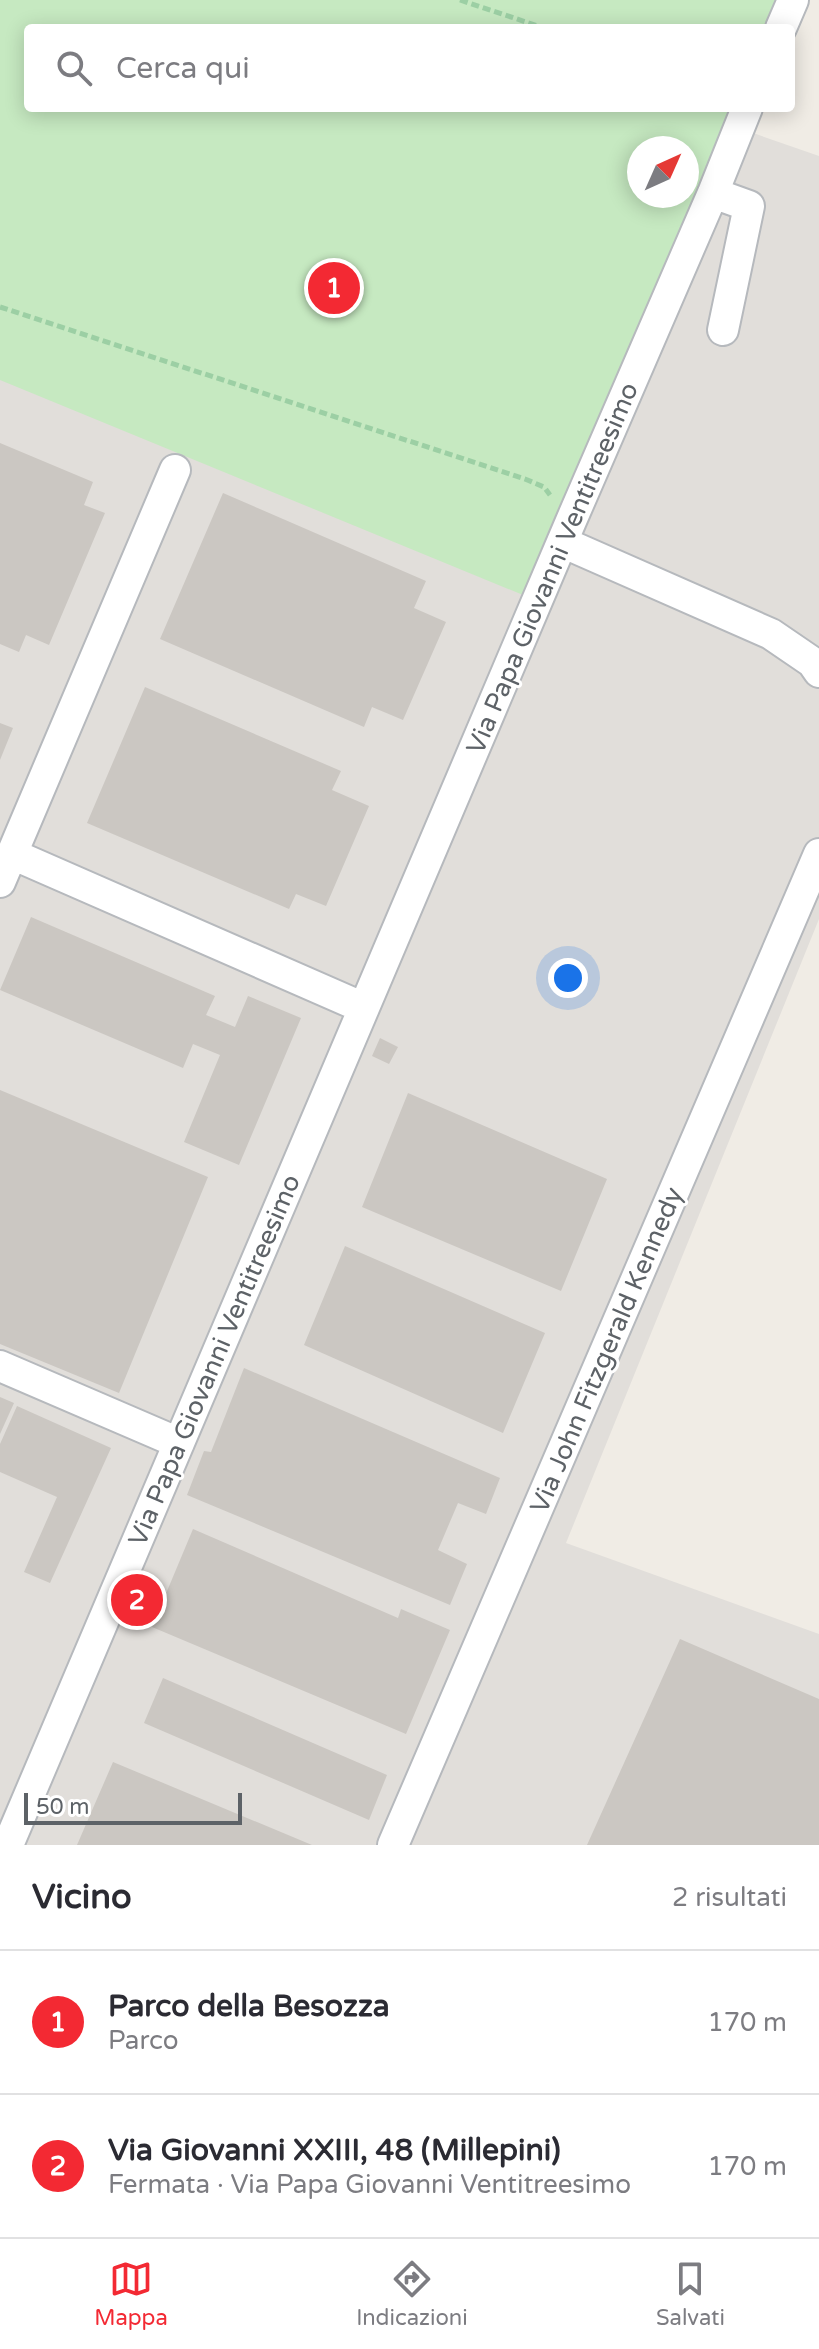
<!DOCTYPE html>
<html lang="it">
<meta charset="utf-8">
<style>
:root{--surface:#fff;--page:#f2f2f3;--text:#2b2b33;--muted:#7c7c81;--line:#e1e1e2;--accent:#f32933}
body{margin:0;font-family:"Varela Round",sans-serif;background:var(--page);color:var(--text)}
.compass{position:absolute;left:627px;top:136px;width:72px;height:72px;border-radius:50%;background:var(--surface);box-shadow:0 4px 20px #0003;rotate:45deg}
.scale{position:absolute;left:24px;bottom:20px;width:218px;box-sizing:border-box;padding-left:8px;border:4px solid #5d6267;border-top:0;font-size:22px;line-height:28px;white-space:nowrap;color:#5d6267;-webkit-text-stroke:6px #fff;paint-order:stroke}
.you{position:absolute;left:568px;top:978px;width:28px;height:28px;margin:-20px;border:6px solid #fff;border-radius:50%;background:#1a73e8;box-shadow:0 0 0 12px #1a73e833}
.badge{display:grid;place-items:center;width:52px;height:52px;border-radius:50%;background:var(--accent);color:#fff;font-size:26px;font-weight:700}
.pin{position:absolute;translate:-50% -50%;border:4px solid #fff;box-shadow:0 2px 8px #0006}
.list{margin:0;padding:0;list-style:none}
h2{display:flex;justify-content:space-between;align-items:center;height:104px;margin:0;padding:0 32px;font-size:34px}
h2 small{font-size:26px;font-weight:400;color:var(--muted)}
.list li{display:grid;grid-template-columns:52px 1fr auto;gap:24px;align-items:center;box-sizing:border-box;height:144px;padding:0 32px;border-top:2px solid var(--line)}
.list b{display:block;font-size:30px;white-space:nowrap}
.list p{margin:0;font-size:26px;white-space:nowrap;color:var(--muted)}
.list em{font-size:26px;font-style:normal;color:var(--muted)}
.icon{flex:none;width:44px;height:44px;fill:none;stroke:currentColor;stroke-width:2;stroke-linecap:round;stroke-linejoin:round}
.map{position:relative;flex:none;width:819px;height:1845px;overflow:hidden}
.search{position:absolute;background:var(--surface);box-shadow:0 4px 20px #0003;left:24px;right:24px;top:24px;height:88px;display:flex;align-items:center;gap:20px;box-sizing:border-box;padding:0 28px;border-radius:8px;color:var(--muted);font-size:30px}
.sheet{height:392px;background:var(--surface)}
nav{display:flex;justify-content:space-around;align-items:center;box-sizing:border-box;height:112px;border-top:2px solid var(--line);background:var(--surface);font-size:22px;color:var(--muted)}
nav a{display:grid;justify-items:center;gap:4px}
nav .on{color:var(--accent)}
.map>svg:first-child{display:block}
.industrial{fill:#e1deda}
.green{fill:#c6e9c1;fill-rule:evenodd}
.building{fill:#cbc7c2}
.lines{fill:none;stroke-linecap:round;stroke-linejoin:round}
.minor-casing{stroke:#b6b9bd;stroke-width:34}
.path{stroke:#9ccfa4;stroke-width:5;stroke-dasharray:8 4;stroke-linecap:butt}
.minor{stroke:#fff;stroke-width:30}
.labels{text-anchor:middle;stroke-width:6;stroke-linejoin:round;paint-order:stroke}
.street-label{font-size:26px;fill:#5d6267;stroke:#fff}
</style>
<div class="map">
<svg width="819" height="1845" viewBox="0 0 819 1845">
<rect width="100%" height="100%" fill="#f0ece5"/>
<path class="industrial" d="M730 125 819 156V919L566 1543 819 1634V1845H0V376L483 578Z"/>
<path class="green" d="M0 0H780L772 28H28V108H743L540 602 0 380ZM639 148H687V196H639Z"/>
<path class="building" d="M0 443 93 482 84 505 105 513 49 645 26 635 19 652 0 644Z
M223 493 426 581 414 608 446 622 403 720 372 707 364 727 160 639Z
M145 687 341 771 332 790 369 806 326 906 296 894 289 909 87 823Z
M0 723 13 728 0 760Z
M31 917 215 996 206 1015 235 1027 248 996 301 1018 239 1165 184 1142 220 1055 193 1044 183 1068 0 990Z
M380 1038 398 1047 389 1064 372 1056Z
M0 1090 208 1177 119 1393 0 1344Z
M408 1093 607 1179 561 1291 362 1207Z
M345 1246 545 1333 503 1433 304 1345Z
M244 1368 500 1478 486 1514 458 1503 438 1550 467 1564 450 1605 187 1495 204 1451 211 1452Z
M0 1397 14 1403 0 1434Z
M17 1406 111 1448 50 1583 24 1572 57 1497 0 1472V1444Z
M193 1529 398 1618 401 1609 450 1630 406 1734 152 1627Z
M680 1639 819 1699V1845H587Z
M163 1678 387 1775 369 1820 144 1723Z
M113 1762 312 1845H77Z"/>
<g class="lines">
<defs>
<path id="minor" d="M781 28 793 0
M713 193 749 206 723 330
M562 542 771 634 812 662 819 672
M12 854 364 1008
M0 882 175 470
M0 1366 179 1443
M8 1845 571 521 713 193 747 108
M393 1845 819 854"/>
</defs>
<use href="#minor" class="minor-casing"/>
<path class="path" d="M460 0 544 28
M0 307 525 479 544 487 550 495"/>
<use href="#minor" class="minor"/>
</g>
<g class="labels">
<g class="street-label">
<text transform="translate(552 568) rotate(-67)" y="9">Via Papa Giovanni Ventitreesimo</text>
<text transform="translate(606 1350) rotate(-67)" y="9">Via John Fitzgerald Kennedy</text>
<text transform="translate(214 1360) rotate(-67)" y="9">Via Papa Giovanni Ventitreesimo</text>
</g>
</g>
</svg>
<svg class="compass" viewBox="-18 -18 36 36"><path d="M0-13l5 13h-10z" fill="#e53935"/><path d="M0 13l5-13h-10z" fill="#7c7c81"/></svg>
<div class="scale">50 m</div>
<div class="you"></div>
<div class="pin badge" style="left:334px;top:288px">1</div>
<div class="pin badge" style="left:137px;top:1600px">2</div>
<div class="search"><svg class="icon" aria-label="search" viewBox="0 0 24 24"><circle cx="10" cy="10" r="6"/><path d="M15 15l6 6"/></svg>Cerca qui</div>
</div>
<section class="sheet">
<h2>Vicino<small>2 risultati</small></h2>
<ul class="list">
<li><span class="badge">1</span><div><b>Parco della Besozza</b><p>Parco</p></div><em>170 m</em></li>
<li><span class="badge">2</span><div><b>Via Giovanni XXIII, 48 (Millepini)</b><p>Fermata · Via Papa Giovanni Ventitreesimo</p></div><em>170 m</em></li>
</ul>
</section>
<nav>
<a class="on"><svg class="icon" aria-label="map" viewBox="0 0 24 24"><path d="M3 6l6-2 6 2 6-2v14l-6 2-6-2-6 2zM9 4v14M15 6v14"/></svg>Mappa</a>
<a><svg class="icon" aria-label="directions" viewBox="0 0 24 24"><path d="M12 3l9 9-9 9-9-9zM9 14v-3h6M13 9l2 2-2 2"/></svg>Indicazioni</a>
<a><svg class="icon" aria-label="saved" viewBox="0 0 24 24"><path d="M7 4h10v16l-5-4-5 4z"/></svg>Salvati</a>
</nav>
